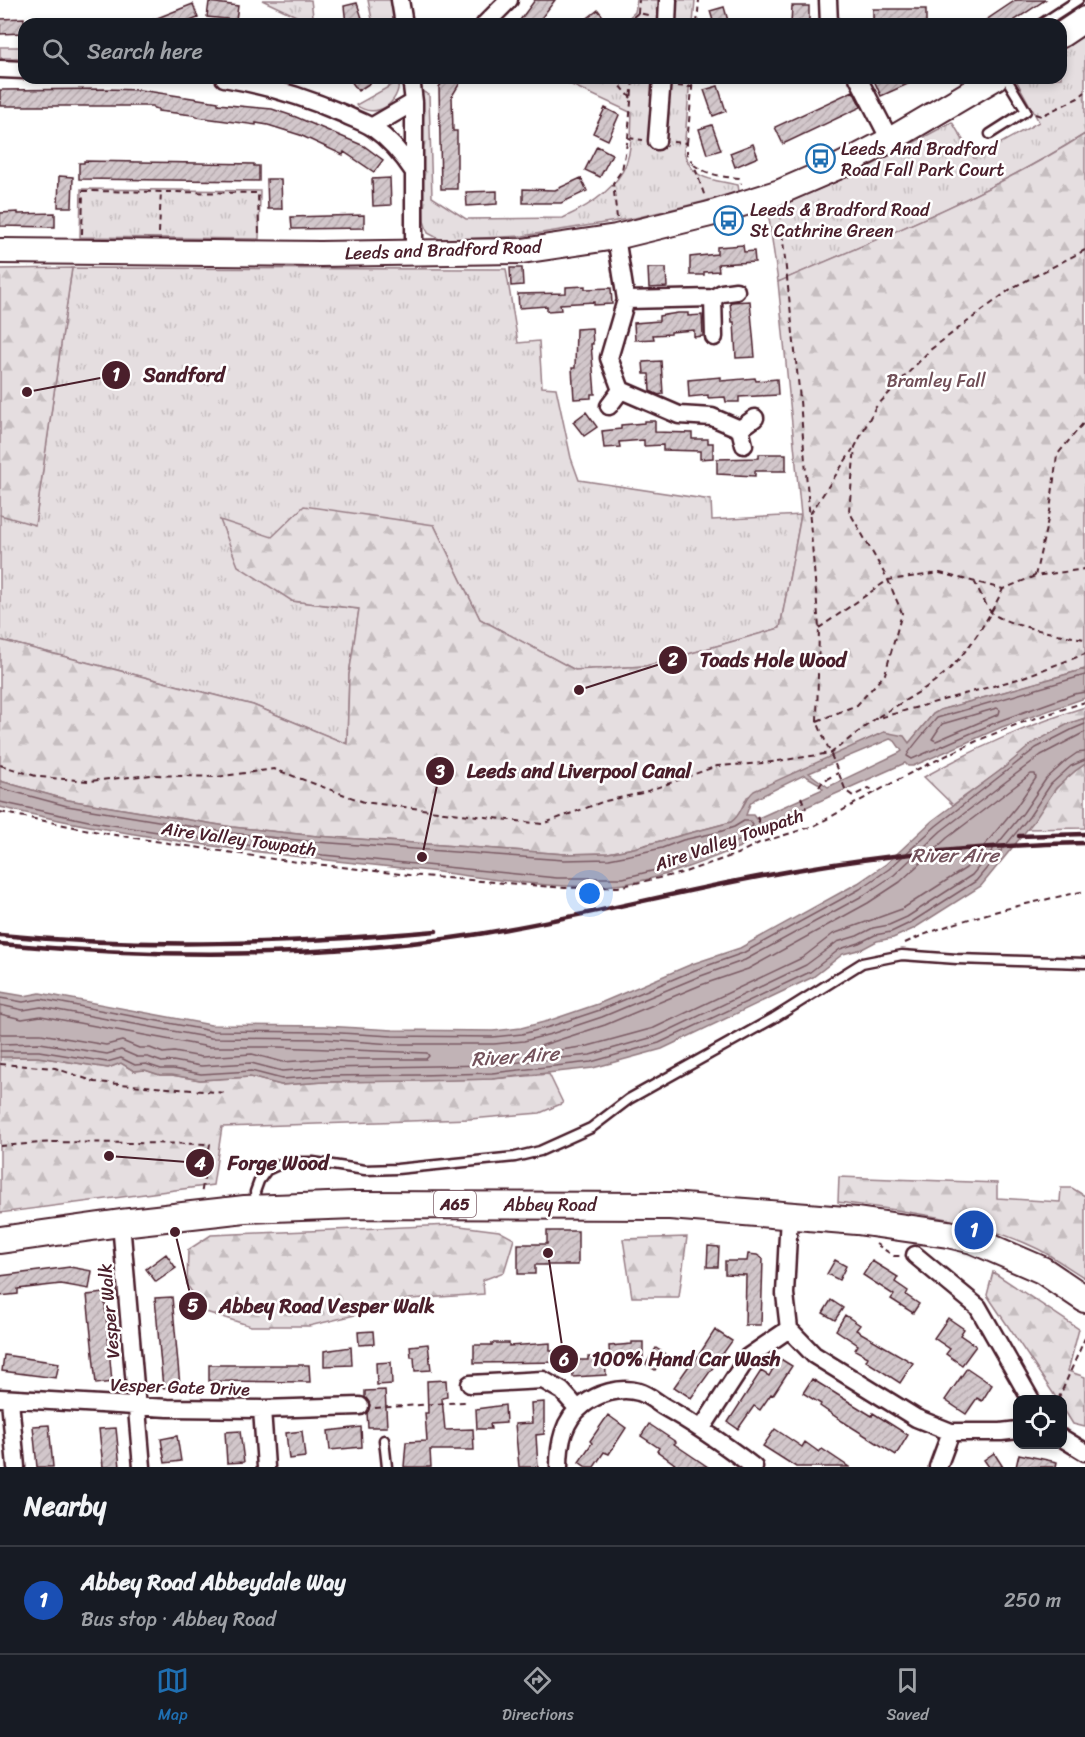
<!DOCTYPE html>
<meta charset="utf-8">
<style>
:root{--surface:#171b24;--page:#242831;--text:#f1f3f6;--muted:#9ea1a6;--line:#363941;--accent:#1f6fb2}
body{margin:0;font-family:Sriracha,sans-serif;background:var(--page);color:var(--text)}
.controls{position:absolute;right:18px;bottom:18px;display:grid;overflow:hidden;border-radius:12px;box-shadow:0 3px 9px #0003}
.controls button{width:54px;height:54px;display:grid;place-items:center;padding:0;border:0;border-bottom:2px solid var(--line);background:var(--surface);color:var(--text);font:30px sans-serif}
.you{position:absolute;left:590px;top:894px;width:21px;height:21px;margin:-15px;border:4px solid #fff;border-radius:50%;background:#1a73e8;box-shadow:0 0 0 9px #1a73e833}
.badge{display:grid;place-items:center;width:39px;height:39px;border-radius:50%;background:var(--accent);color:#fff;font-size:20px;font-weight:700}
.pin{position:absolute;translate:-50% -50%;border:3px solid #fff;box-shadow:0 2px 6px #0006}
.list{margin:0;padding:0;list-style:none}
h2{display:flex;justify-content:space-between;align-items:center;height:78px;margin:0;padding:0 24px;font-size:26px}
h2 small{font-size:20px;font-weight:400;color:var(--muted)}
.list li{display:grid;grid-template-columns:39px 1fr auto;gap:18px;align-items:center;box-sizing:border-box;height:108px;padding:0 24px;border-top:2px solid var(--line)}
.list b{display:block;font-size:22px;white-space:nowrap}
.list p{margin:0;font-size:20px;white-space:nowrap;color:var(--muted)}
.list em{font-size:20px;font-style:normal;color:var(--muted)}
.icon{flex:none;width:33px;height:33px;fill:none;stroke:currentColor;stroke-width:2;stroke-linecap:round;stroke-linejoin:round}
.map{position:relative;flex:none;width:1085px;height:1467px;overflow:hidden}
.search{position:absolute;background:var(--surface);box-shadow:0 3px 9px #0003;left:18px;right:18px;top:18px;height:66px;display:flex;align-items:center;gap:15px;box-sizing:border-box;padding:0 21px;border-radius:18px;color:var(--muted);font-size:22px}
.sheet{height:186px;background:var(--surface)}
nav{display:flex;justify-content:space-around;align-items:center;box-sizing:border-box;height:84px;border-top:2px solid var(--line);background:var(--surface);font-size:16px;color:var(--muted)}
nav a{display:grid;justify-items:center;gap:3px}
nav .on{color:var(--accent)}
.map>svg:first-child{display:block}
.grass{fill:url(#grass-tufts);stroke:#987e86;stroke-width:1.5}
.forest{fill:url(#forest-firs);stroke:#987e86;stroke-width:1.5}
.water{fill:#c1b3b6;stroke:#91787e;stroke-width:1.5;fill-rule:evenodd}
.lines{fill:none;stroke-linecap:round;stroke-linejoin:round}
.shore{stroke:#7a5a63;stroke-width:1.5}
.building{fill:url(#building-hatch);stroke:#4a1f2b;stroke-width:1.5}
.service-casing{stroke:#4a1f2b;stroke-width:13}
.minor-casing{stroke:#4a1f2b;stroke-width:21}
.secondary-casing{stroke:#4a1f2b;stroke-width:28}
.primary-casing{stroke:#4a1f2b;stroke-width:30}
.path{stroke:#4a1f2b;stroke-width:2;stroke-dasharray:6 4.5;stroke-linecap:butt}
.service{stroke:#fff;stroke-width:8}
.minor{stroke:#fff;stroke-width:16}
.secondary{stroke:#fff;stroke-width:24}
.primary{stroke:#fff;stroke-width:26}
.rail{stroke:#4a1f2b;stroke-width:4.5}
.labels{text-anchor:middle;stroke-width:5;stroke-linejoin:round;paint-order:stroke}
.shield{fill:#fff;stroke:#80626b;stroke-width:1.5}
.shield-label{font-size:16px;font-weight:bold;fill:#4a1f2b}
.poi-label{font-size:18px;fill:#4a1f2b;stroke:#fff;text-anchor:start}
.street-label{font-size:18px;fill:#4a1f2b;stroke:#fff}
.park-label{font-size:18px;fill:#714f58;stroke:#fff}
.water-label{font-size:20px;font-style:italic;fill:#74535c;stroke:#fff}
.leader{fill:none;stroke:#4a1f2b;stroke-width:2}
.callout-dot{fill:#4a1f2b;stroke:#fff;stroke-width:2}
.mark-label{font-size:18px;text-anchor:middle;font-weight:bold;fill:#fff}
.callout-label{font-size:20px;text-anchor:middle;font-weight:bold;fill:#4a1f2b;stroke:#fff;stroke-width:5;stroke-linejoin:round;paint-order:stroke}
</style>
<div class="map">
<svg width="1085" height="1467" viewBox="0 0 1085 1467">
<defs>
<pattern id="grass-tufts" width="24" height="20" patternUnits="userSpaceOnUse" patternTransform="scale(1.5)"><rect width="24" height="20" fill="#e5dee0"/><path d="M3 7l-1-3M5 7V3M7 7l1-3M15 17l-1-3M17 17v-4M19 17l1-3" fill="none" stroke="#c6bec0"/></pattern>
<pattern id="forest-firs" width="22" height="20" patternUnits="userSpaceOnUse" patternTransform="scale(1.5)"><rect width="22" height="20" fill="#e5dee0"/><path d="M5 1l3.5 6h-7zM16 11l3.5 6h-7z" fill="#c6bec0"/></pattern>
<pattern id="building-hatch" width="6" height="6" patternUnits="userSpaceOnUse" patternTransform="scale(1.5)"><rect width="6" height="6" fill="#d2c7cb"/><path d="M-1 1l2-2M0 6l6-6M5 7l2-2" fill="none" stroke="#b6aaae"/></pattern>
</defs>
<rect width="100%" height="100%" fill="#fff"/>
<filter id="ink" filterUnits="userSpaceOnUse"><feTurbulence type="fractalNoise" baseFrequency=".0167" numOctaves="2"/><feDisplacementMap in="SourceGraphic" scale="12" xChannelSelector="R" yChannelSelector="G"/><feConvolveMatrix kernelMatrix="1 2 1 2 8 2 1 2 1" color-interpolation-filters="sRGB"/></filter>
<g filter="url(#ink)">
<path class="grass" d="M262 0H311L314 24H313Z
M368 0H392L397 24H373Z
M637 0H663L661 24H622L635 12Z
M673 0H695L693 24H672Z
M1085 35V134C988 195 882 237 778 282L768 211 859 172 952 122 974 158 1039 122 1016 80 1061 78V51Z
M0 47H24V58H0Z
M561 78H657L652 146H664L669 78H690L684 152C692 181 711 179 738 185L739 191 702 202 635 218 523 236 441 240 428 233 424 221 420 90 429 95 432 197 466 219 563 218C587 207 616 190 626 164 632 148 631 130 632 113L561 80Z
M399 81C399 104 376 120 356 105Z
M81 189 260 191 259 239 80 237Z
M72 268 506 269 518 343 539 341 542 387 556 388 571 458 579 480 711 500 712 520 801 515 780 628 646 666 575 670 480 619 434 525 292 601 359 609 349 675 347 744 253 705 0 640V515L35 524Z"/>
<path class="forest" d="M1085 134V669L940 710 933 714 909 743 884 732 747 797 737 818 731 822 634 848 608 853 565 854 317 836 232 827 68 800 0 781V640L253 705 347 744 349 675 359 609 292 601 238 566 220 520 272 537 304 506 434 525 480 619 575 670 646 666 780 628 801 515 778 282C882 237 988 195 1085 134Z
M72 268 35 525 0 515V269Z
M1085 707V718C1051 730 1033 745 1006 766 989 780 970 792 953 805L924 777C976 748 1028 725 1085 707Z
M1085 764V828L1026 829C1034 821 1039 811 1046 801 1057 786 1069 774 1085 764Z
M0 1057H38L108 1068 121 1063 134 1071 145 1070 160 1075H172L200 1080 250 1077 281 1085 324 1082 492 1079 549 1074 563 1103 540 1113 470 1119 222 1127 213 1185 0 1213Z
M839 1177 997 1183V1198L1060 1202 1061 1188H1072L1085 1196V1278C1070 1269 1054 1257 1038 1249 977 1219 904 1211 838 1202Z
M452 1225 499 1231 514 1239 504 1272 483 1280 484 1294 410 1299 359 1314 309 1326H251L206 1312 187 1285 188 1250 211 1235Z
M687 1237 679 1297H632L623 1239Z
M993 1272 1079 1329 1068 1371 1085 1377V1427L1073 1424 1063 1408 1062 1400 1057 1399 987 1295Z"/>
<path class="water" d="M1085 669V698L1002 727 913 766H908L905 763 759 828 749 841 740 847C702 862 664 878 624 884 564 892 490 878 430 871 286 856 141 841 0 807V781L68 800 232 827 317 836 565 854 608 853 634 848 731 822C742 815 743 800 754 791L884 732 904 736 909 743 933 714 940 710ZM890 739 895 741 902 751 899 753 828 787 809 773ZM804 775 818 783 823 789 756 819 753 815H746L750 804 755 799Z
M1085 718V764L1075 771 1056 788 1034 821 981 886 913 929 893 938 877 941 862 949 843 954 813 977 662 1049 593 1068 492 1079 421 1081 324 1082 281 1085 250 1077 200 1080 172 1075H160L145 1070 134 1071 121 1063 108 1068 38 1057H0V992L24 996 40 993 211 1025 324 1026 393 1030 493 1031 521 1028 548 1021 598 1004 692 964 740 948 858 883 886 864 932 821 1005 767 1033 743 1070 723Z"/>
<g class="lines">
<path class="shore" d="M1085 675 937 718C931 725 908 751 907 756L912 759 999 721 1074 694 1085 692
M997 708 1000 710 999 714 936 741 932 739 942 724Z
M1031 774H1035L1036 778 1016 807 966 868 902 909 833 934 802 958 654 1028 588 1046 547 1052 538 1050 540 1046 605 1025 701 985 748 969 868 903 900 882 947 838Z
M0 788 67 806 231 833 317 842 564 860 609 859 635 854 662 848 683 840 719 832 734 827 744 821H750L753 825 745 836 737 842 672 866 623 878H557L323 855 216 841 93 822 0 802
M0 998 23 1002 41 999 211 1031 324 1032 392 1036 493 1037 522 1034 549 1027 600 1010 695 970 743 953 860 889 889 869 936 826 1036 748 1073 729 1085 724
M0 1005 23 1010 41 1007 211 1038 324 1039 392 1044H494L524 1041 551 1034 602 1017 698 977 745 960 864 895 894 875 941 831 1041 755 1085 732
M0 1014 22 1019 41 1016 209 1047H278L427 1053 429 1056 426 1059H323L283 1062 252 1054 202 1057 174 1052 163 1053 150 1048H139L122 1041 106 1045 41 1034H0
M0 1044 40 1043 107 1054 121 1050 137 1057H148L162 1062 173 1061 201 1066 251 1063 282 1071 324 1068 491 1065 590 1055 657 1036 806 965 837 942 857 936 873 928 889 925 907 917 972 875 1023 813 1046 779 1067 760 1077 753 1085 752
M0 1051H39L107 1062 121 1058 135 1065 146 1064 161 1069H173L201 1074 251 1071 282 1079 324 1076 421 1075 492 1073 591 1062 659 1043 810 972 840 949 859 943 875 935 891 932 910 923 976 881 1029 817 1051 784 1071 766 1085 760"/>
</g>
<path class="building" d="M535 0H555L537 24H526L520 20Z
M1016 0H1045L1009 24H980Z
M209 2 238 6 236 20 207 17Z
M357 3 364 24H346L344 6Z
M193 4 198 18 182 24H142Z
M792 6H809V24H791Z
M724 7 729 24H714L710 11Z
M873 9H926V24H873Z
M598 10 609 24H580Z
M24 18V33L0 34V19Z
M349 78H378L358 91Z
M445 78H463L452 96 453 131H457V189H441L439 87Z
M873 78H921L881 96Z
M718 86 726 111 713 116 704 90Z
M107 89 140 90 218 102V104L272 109 296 117 364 146 383 160 374 172 344 152 343 155 300 135 268 125 256 123V125L197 117V116L193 115 158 111V109L153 108V106H0V90Z
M853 91 861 107 783 144 775 127Z
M605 108 619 115 608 140 593 133Z
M712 125 721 150 707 154 699 129Z
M753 144 758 157 735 167 730 153Z
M597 146 612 154 600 177 585 170Z
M84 161 254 164V166H259V181L79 179V163H84Z
M59 176 73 177 72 207H58Z
M390 178 391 205 373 206 372 179Z
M581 178 587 191 561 203H523V189L555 190Z
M267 179H281L282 209H268Z
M497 191V204L467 206 466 192Z
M18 212V214L55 213V227L0 226V213Z
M364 215V228L292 229 291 217Z
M743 245 744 252 754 251 755 262 718 264 719 271 704 272V275H690V257L717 254V247Z
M510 268H522L523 285 511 286Z
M648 268H666L667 287 649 288Z
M585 286V289L611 288 612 304 594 305V302L560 304 561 310 547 311V306L519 308 518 294 566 293V287Z
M750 301 755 357 736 358 734 322H732L730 302Z
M678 313H688V316L702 315 703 336 694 337V330L671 332V334L653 335 654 339 635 340 634 323 659 321V316Z
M592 328 593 344H591L595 394H591V398L574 399 572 368H575L576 329Z
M661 361 663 394 659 395 650 391 649 374H644L643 362Z
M721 377V381L755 378 756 381 777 379 778 395 739 397V402H726L725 397 708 398V395L689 397 688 380Z
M586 412 597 427 584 436 573 422Z
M644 421H655V432L692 433V439H708V443H713V458L700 459V451L663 450V445L644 446V440L619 442 620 447 604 448 602 431 621 429V425L644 423Z
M759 454H786V471H755V476L717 474V459L759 458Z
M547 1231H578V1265H535V1274H518V1244H547Z
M708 1246 719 1247 718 1267H707Z
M166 1254 176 1268 156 1282 146 1269Z
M748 1254 757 1255 763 1259 761 1325H745L746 1275 725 1274V1261H747Z
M835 1260 846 1266 839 1280 827 1274Z
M872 1261 898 1277 895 1282 908 1291 906 1295 919 1304 913 1313 891 1299 894 1295 863 1275Z
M70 1267 92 1271 89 1289 61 1284 18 1289V1294L0 1296V1276Z
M104 1293 112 1382 96 1384 87 1295Z
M172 1297 180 1386 163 1388 155 1298Z
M831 1300 843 1308 835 1320 823 1313Z
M845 1315 860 1325 856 1330 913 1363 900 1383 866 1361 868 1357 855 1350 858 1345 836 1330Z
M948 1318 964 1329 960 1335 976 1346 962 1365 946 1354 950 1349 934 1338Z
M715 1330 732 1341 691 1398 674 1387 691 1363 693 1364Z
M373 1331 374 1344 359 1345 358 1332Z
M632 1342H643V1360H622L623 1363 610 1364 609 1346 632 1344Z
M492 1343H509V1346L550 1343V1351H566V1362L474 1363V1345H492Z
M428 1344 431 1370 415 1371 414 1357H411L410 1346Z
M351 1347 352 1365 324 1366V1351Z
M656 1348 665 1354 655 1370 646 1364Z
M4 1355 59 1363 56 1378 2 1371Z
M588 1357H605L606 1375 573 1377 572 1360H588Z
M779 1358 792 1366 773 1395 771 1394 760 1410 754 1406 738 1429 728 1422 761 1371 769 1376Z
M391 1362 392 1384 377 1385 376 1363Z
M209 1365H309L310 1382 209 1381Z
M967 1368 992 1385 982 1401 977 1398 966 1414 945 1400Z
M812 1379 872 1416 873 1413 908 1435 896 1455 842 1421 820 1406 821 1404 803 1393Z
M446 1380 447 1397 442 1398 445 1430 473 1429 474 1450H430L431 1467H404L406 1442 427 1441 425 1413H428L427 1381Z
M385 1390 387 1427H368L367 1413 370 1405 365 1397V1391Z
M544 1402V1434L536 1435 538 1467H519L515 1424 532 1423 531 1403Z
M505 1405 506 1423 490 1424 491 1429H477L476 1409Z
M608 1415 626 1428 609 1454 604 1452 594 1467H586L579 1462 592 1443 590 1441Z
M649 1424 676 1442 674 1444 708 1467H679L657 1451 659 1448 641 1436Z
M49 1425 53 1467H37L33 1426Z
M361 1427 362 1447 330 1450 328 1431Z
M116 1428 120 1467H103L99 1429Z
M775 1429 802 1447 805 1442 819 1452 822 1449 849 1467H796L763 1446Z
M240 1431 244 1462 227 1463 225 1432Z
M302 1431 305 1457 289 1459 286 1433Z
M177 1436 181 1461 165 1463 161 1439Z
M994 1453 1003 1467H989L984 1460Z
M1019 1454 1057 1462 1056 1467H1016Z"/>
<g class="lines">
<defs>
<path id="service" d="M1041 24 1078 0
M990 134 1026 111 1006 78
M256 1205 255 1192 259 1181 267 1170 278 1165 294 1162H313L365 1170 397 1169 515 1157 540 1151 591 1128 629 1099 774 1018 862 963 902 955 957 959 1085 963
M384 1440 387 1467"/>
<path id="minor" d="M400 0 404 24
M828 0 829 24
M485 24 509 0
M667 24 668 0
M0 69 24 70
M224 78C265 85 305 97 344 114 353 119 364 122 373 128 390 140 402 154 414 172
M411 78 414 102V252
M858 78 890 140
M371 127 414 102
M657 141 662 78
M616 237 626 300 609 358 621 390 679 415 712 417 740 429
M713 298 722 293 736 291
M626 300 713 298 714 337
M609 406 621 390
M744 445 740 429 755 418
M121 1223 142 1467
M915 1255 978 1307 1031 1400
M789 1329 814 1355 916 1418 951 1432H1001L1018 1430
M789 1329 785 1294 789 1215
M470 1384 543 1380 562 1391 578 1409
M0 1398 168 1408 262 1409 360 1406
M10 1400 16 1467
M262 1409 266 1467
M702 1428 748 1357 789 1329
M1062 1438 1085 1452
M559 1467C559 1444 563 1420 583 1405 597 1394 620 1386 639 1392 647 1394 655 1401 663 1406 695 1424 725 1445 754 1467
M938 1467 951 1432"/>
<path id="secondary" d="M1061 35 1085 19
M0 251 320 254 522 251 616 237 710 214 780 192 840 166 890 140 995 78"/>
<path id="primary" d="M0 1240 121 1223 245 1209 355 1205 670 1206 857 1221 948 1234 973 1240 1042 1270 1085 1299"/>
</defs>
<use href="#service" class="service-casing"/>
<use href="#minor" class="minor-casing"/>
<use href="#secondary" class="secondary-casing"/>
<use href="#primary" class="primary-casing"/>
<path class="path" d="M625 24 638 13 652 16
M637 24 639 0
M697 24 699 0
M614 78 631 98
M677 86 692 87
M1035 114 1041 116 1078 98 1085 92
M628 138 633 78
M673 142 687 143V154L694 165 705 197
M687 143 693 78
M694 165C709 175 722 177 739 178L741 184
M780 213 799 389 819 628 817 721 846 791 853 796 869 788 876 792
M617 218 613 183 622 170 628 138 643 140
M159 233 161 191
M82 234 83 191 258 193 259 236
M1085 250 1012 288 930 350 875 408 855 447 849 511 888 580 940 573 1003 589 1035 576 1085 569
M810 514 853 449
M1035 576 1050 511 1057 455 1085 421
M974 581C979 590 984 602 990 611 1001 625 1066 636 1085 639
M878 717C903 701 939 683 958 660 976 639 991 614 1003 589
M817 721 857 705 885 674 902 613 888 580 819 628
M0 765 39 777 89 781 152 775 216 777 274 769 364 802 542 824 605 801 642 793 717 766 765 763 831 753 875 719 1018 679 1085 654
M819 787 823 781 838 773
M801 797 806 809
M0 812 109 834 273 859 409 875 565 888 618 887 682 873 737 854 759 843 814 826 916 770 979 740 1018 724 1085 702
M757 817 762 829
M905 943C961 917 1025 904 1085 891
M0 1064 55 1068 95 1082 228 1093
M0 1146 53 1142 210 1144 201 1195
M876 1244 894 1256H900
M1058 1400 1085 1338
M375 1408 464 1402 465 1398"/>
<use href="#service" class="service"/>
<use href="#minor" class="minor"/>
<use href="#secondary" class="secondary"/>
<use href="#primary" class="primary"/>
<path class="rail" d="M1019 836 1085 834
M0 935C146 949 291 944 436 931
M0 944C157 958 316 959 472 935 570 920 665 894 763 876 870 856 976 845 1085 843"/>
</g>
</g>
<defs>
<symbol id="bus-ring" viewBox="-11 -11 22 22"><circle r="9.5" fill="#fff" stroke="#1f6fb2" stroke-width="1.5"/><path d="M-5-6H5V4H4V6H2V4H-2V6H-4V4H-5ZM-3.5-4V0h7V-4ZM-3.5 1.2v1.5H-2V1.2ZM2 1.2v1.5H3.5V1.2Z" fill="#1f6fb2"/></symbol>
</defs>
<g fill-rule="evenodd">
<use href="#bus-ring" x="804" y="142" width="33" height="33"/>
<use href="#bus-ring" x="712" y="204" width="33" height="33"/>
</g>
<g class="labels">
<rect class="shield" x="434" y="1191" width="42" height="26" rx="4.5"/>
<g class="shield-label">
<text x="455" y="1210">A65</text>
</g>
<g class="poi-label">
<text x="841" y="155">Leeds And Bradford<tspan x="841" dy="21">Road Fall Park Court</tspan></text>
<text x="750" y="216">Leeds &amp; Bradford Road<tspan x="750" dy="21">St Cathrine Green</tspan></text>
</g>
<g class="street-label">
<text transform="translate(443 250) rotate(-2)" y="6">Leeds and Bradford Road</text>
<text transform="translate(239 839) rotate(8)" y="6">Aire Valley Towpath</text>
<text transform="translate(729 840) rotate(-19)" y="6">Aire Valley Towpath</text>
<text x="550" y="1211">Abbey Road</text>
<text transform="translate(109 1311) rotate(-95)" y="6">Vesper Walk</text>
<text transform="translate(180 1387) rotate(2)" y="6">Vesper Gate Drive</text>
</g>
<g class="park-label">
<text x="936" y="387">Bramley Fall</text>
</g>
<g class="water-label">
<text x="955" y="862">River Aire</text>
<text transform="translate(515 1056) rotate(-4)" y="7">River Aire</text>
</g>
</g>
<path class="leader" d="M27 392L116 375M579 690L673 660M422 857L440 771M109 1156L200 1163M175 1232L193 1306M548 1253L564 1359"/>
<g class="callout-dot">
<circle cx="27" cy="392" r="6"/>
<circle cx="579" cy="690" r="6"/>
<circle cx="422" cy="857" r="6"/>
<circle cx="109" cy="1156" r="6"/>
<circle cx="175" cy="1232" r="6"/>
<circle cx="548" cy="1253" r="6"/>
<circle cx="116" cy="375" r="15"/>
<circle cx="673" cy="660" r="15"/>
<circle cx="440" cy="771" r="15"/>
<circle cx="200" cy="1163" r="15"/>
<circle cx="193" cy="1306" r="15"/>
<circle cx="564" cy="1359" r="15"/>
</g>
<g class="mark-label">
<text x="116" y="381">1</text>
<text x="673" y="666">2</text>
<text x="440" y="778">3</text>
<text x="200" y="1170">4</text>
<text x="193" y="1312">5</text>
<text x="564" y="1366">6</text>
</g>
<g class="callout-label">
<text x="184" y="382">Sandford</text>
<text x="773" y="667">Toads Hole Wood</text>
<text x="579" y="778">Leeds and Liverpool Canal</text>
<text x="278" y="1170">Forge Wood</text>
<text x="327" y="1313">Abbey Road Vesper Walk</text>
<text x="686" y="1366">100% Hand Car Wash</text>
</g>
</svg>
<div class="controls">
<button><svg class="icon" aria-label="locate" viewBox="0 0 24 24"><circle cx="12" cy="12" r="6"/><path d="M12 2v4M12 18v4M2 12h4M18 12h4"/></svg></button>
</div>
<div class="you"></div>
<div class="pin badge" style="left:974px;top:1230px;background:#1a4fb4">1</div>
<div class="search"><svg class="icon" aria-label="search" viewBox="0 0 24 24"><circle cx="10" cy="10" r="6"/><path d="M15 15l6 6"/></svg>Search here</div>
</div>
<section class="sheet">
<h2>Nearby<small></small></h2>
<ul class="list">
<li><span class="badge" style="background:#1a4fb4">1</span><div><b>Abbey Road Abbeydale Way</b><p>Bus stop · Abbey Road</p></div><em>250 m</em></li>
</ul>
</section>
<nav>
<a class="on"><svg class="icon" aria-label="map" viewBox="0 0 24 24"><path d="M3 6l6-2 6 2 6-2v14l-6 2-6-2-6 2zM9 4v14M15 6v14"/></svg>Map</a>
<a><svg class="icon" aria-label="directions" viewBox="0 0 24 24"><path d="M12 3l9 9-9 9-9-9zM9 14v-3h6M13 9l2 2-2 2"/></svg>Directions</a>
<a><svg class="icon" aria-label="saved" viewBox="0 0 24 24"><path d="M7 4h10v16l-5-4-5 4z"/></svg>Saved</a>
</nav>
